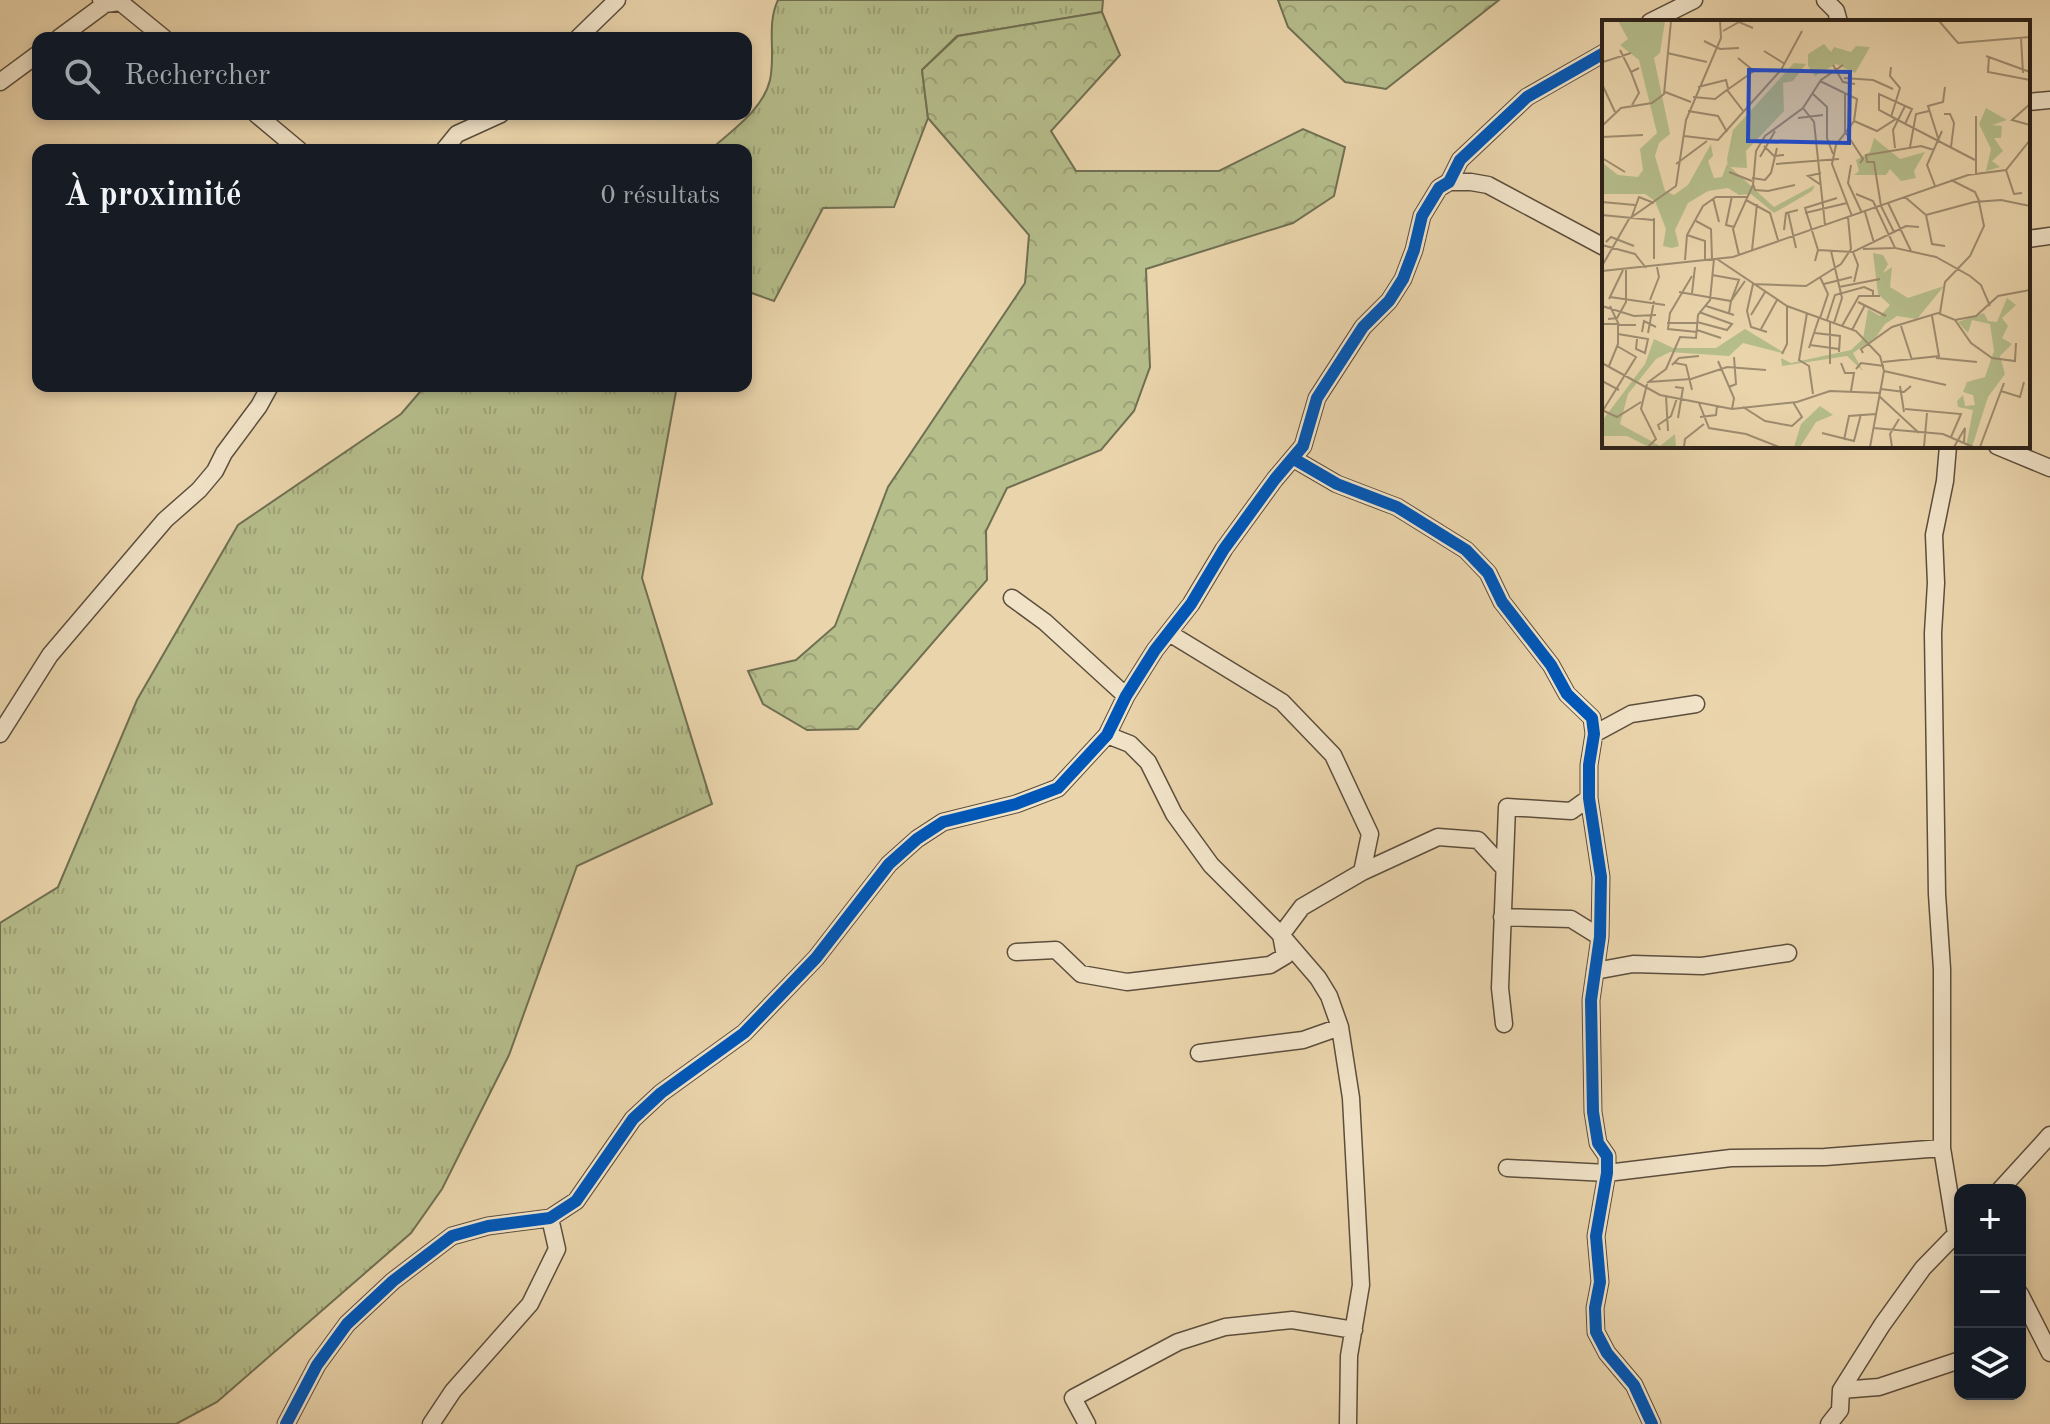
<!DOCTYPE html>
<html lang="fr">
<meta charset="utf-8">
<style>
:root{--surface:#171b24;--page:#242831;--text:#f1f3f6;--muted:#9ea1a6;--line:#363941}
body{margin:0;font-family:"Old Standard TT",serif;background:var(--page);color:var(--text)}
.controls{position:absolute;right:24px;bottom:24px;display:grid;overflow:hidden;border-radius:16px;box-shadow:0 4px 12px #0003}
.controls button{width:72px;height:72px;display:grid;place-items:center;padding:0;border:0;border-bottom:2px solid var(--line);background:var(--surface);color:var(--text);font:40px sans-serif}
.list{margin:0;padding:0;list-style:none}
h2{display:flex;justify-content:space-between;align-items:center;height:104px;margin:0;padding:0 32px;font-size:34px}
h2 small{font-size:26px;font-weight:400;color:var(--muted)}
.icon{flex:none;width:44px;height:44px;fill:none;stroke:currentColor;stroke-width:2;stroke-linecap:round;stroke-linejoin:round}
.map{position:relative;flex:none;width:2050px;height:1424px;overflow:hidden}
.search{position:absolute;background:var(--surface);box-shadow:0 4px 12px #0003;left:32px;top:32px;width:720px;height:88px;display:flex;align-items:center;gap:20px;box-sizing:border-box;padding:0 28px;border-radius:16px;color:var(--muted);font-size:30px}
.panel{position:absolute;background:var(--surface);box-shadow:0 4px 12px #0003;left:32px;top:144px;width:720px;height:248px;border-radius:16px}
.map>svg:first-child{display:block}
.grass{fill:url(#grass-tufts);stroke:#706f52;stroke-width:2}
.forest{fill:url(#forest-crowns);stroke:#706f52;stroke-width:2}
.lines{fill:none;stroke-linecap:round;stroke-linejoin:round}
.street-casing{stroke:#5c4e3d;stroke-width:19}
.street{stroke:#f1e3c8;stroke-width:16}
.cycleway-casing{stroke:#f1e3c8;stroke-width:17}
.cycleway{stroke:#0057b8;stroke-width:12}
.inset-road{fill:none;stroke:#9e8c70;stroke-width:2}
.view{fill:#1d4ed8;fill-opacity:0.15;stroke:#1d4ed8;stroke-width:4}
.inset-edge{fill:none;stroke:#2c2118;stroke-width:4}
</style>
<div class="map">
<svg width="2050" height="1424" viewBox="0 0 2050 1424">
<defs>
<pattern id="grass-tufts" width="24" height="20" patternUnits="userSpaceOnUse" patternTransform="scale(2)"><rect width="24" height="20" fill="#b5bd8b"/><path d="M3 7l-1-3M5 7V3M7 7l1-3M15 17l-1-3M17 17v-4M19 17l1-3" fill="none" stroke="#9ca277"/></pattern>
<pattern id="forest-crowns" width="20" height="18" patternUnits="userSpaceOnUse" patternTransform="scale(2)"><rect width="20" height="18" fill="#b5bd8b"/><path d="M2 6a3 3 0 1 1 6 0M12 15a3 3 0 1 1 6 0" fill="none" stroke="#9ca277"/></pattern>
</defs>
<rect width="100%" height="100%" fill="#ead4ab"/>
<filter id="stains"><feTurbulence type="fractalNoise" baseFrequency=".0025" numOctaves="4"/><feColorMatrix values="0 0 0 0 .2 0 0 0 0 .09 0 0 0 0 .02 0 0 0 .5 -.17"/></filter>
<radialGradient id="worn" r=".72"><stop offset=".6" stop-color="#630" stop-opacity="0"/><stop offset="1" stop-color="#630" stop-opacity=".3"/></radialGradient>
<path class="grass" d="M778 0H1103L1102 12 957 36 922 70 928 118 894 207 823 208 774 301 746 291V150H710C731 131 763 110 770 80 776 53 766 25 778 0Z
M425 386H677L642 578 712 804 577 866 509 1055 442 1189 411 1233 217 1402 176 1424H0V923L58 887 137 700 238 525 401 414Z"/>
<path class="forest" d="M1278 0H1499L1386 89 1345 82 1288 27Z
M1102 12 1120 55 1051 131 1076 171H1219L1303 129 1345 147 1334 196 1293 223 1146 269 1150 367 1134 411 1101 450 1007 488 986 531 987 580 858 729 807 730 763 704 748 671 796 660 835 626 888 487 1025 283 1029 235 928 118 922 70 958 36Z"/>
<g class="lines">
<defs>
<path id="street" d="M1825 0 1836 11 1839 22
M105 4 120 2 164 38
M1650 22 1694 0
M59 38 105 4 101 0
M578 38 617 0
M0 82 38 54
M2028 102 2050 100
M256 114 299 150
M444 150 457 134 501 114
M1449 182H1471L1488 185 1604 247
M2028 239 2050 236
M1948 446 1945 481 1934 535 1936 583 1933 633 1937 894 1942 969V1148L1956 1234
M1997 446 2050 468
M1294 459 1337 484 1397 507 1466 550 1488 573 1502 602 1551 665 1567 694 1592 718 1594 734 1589 765V798L1601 877 1600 937 1591 1000 1593 1112 1598 1143 1607 1156V1173L1596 1236 1600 1282 1595 1308 1596 1332 1607 1353 1634 1385 1652 1424
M1012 598 1045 622 1126 696
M1169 633 1282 702 1333 755 1370 834 1362 872
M0 734 50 655 165 520 199 490 215 471 224 453 259 406 270 386
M1594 734 1631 714 1696 704
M1107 735 1130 744 1148 762 1174 814 1211 865 1281 935 1318 978 1329 996 1340 1027 1351 1098 1361 1285 1349 1356 1348 1424
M1502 917 1571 919 1600 937
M1016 952 1056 950 1081 974 1127 982 1270 965 1285 956 1281 935 1302 907 1362 872 1438 837 1478 840 1503 867
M1595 971 1633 964 1702 966 1788 953
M1504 1024 1500 988 1507 807 1571 811 1589 798
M1199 1053 1303 1040 1340 1027
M1507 1168 1607 1173 1731 1158 1825 1157 1942 1148
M2000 1190 2050 1135
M2020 1294 2050 1353
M1841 1390 1879 1387 1960 1360
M286 1424 317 1365 347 1324 393 1281 452 1236 488 1226 550 1218 576 1201 633 1119 661 1093 744 1033 816 958 889 864 917 839 943 822 1016 804 1058 788 1107 735 1126 696 1155 650 1191 604 1224 549 1275 479 1303 446 1317 398 1363 327 1389 301 1403 279 1414 250 1422 216 1439 188 1449 182 1460 160 1527 97 1604 53
M431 1424 453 1391 530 1304 557 1249 550 1218
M1087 1424 1073 1398 1178 1342 1225 1327 1292 1320 1354 1330
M1829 1424 1840 1410 1841 1390 1882 1325 1923 1268 1956 1234 1960 1233"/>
</defs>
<use href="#street" class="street-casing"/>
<use href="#street" class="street"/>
<defs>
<path id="cycleway" d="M1294 459 1337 484 1397 507 1466 550 1488 573 1502 602 1551 665 1567 694 1592 718 1594 734 1589 765V798L1601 877 1600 937 1591 1000 1593 1112 1598 1143 1607 1156V1173L1596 1236 1600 1282 1595 1308 1596 1332 1607 1353 1634 1385 1652 1424
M286 1424 317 1365 347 1324 393 1281 452 1236 488 1226 550 1218 576 1201 633 1119 661 1093 744 1033 816 958 889 864 917 839 943 822 1016 804 1058 788 1107 735 1126 696 1155 650 1191 604 1224 549 1275 479 1303 446 1317 398 1363 327 1389 301 1403 279 1414 250 1422 216 1439 188 1449 182 1460 160 1527 97 1604 53"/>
</defs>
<use href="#cycleway" class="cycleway-casing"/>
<use href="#cycleway" class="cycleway"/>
</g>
<g transform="translate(1602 20)">
<rect width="428" height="428" fill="#ead4ab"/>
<path d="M192 43 204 44 191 61 181 63 182 91 144 131 145 148 128 147 131 151 126 148 125 139 131 110ZM272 118 298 139 323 132 312 151 314 158 299 161 288 149 284 155H252L257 151 254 140 268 132Z" fill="#b5bd8b"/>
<path d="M222 24 229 32 232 27 249 32 254 26 268 27 253 53 234 44 213 56 206 46V34ZM384 88 405 100 390 105 400 106 399 118H392L401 131 390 141 398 147 384 151 389 129 377 104ZM271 233 281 235 286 244 281 253 290 247 288 267 306 278 342 266 315 299 295 296 261 319 266 289 278 296 288 285 276 274Z" fill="#b5bd8b"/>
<path d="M16 1H63L58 33 52 38 68 114 57 123 53 136 63 171 72 175 86 165 109 124 111 136 106 141 112 158 120 157 125 144 172 187 213 165 210 171 172 193 149 174 137 175 126 168 106 171 86 183 73 210 77 226 70 228 61 226 64 209 53 181 43 174H0L1 143 16 155 36 157 41 150 38 129 55 113 37 40 18 25 26 19ZM281 300 283 304 274 317 251 333 261 351 245 336 180 346 179 338 189 343 249 330ZM143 309 184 334 141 323 127 336 68 332 54 339 26 374 18 404 58 426 73 414 74 427H47L25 416H0V401L43 344 52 319 71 328H114ZM218 386 231 395 214 402 198 427H192L199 404Z" fill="#b5bd8b"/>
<path d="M405 278 414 285 400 298 406 306 400 318 410 324 398 336 403 354 386 377 370 427H364L371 390 356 387 355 381 361 375 363 386 373 385 371 375 361 372 365 362 383 357 392 331 388 304 370 300 366 313 356 302 382 293 386 301 395 302Z" fill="#b5bd8b"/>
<path class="inset-road" d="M337 1 356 23 428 17M121 11 137 2 151 8M419 18 421 53M102 21 118 29 137 28M18 30 29 52M162 31 183 44M65 33 105 42M384 36 428 52M387 36 386 52 428 60M1 42 29 33M231 45 241 62 253 64M289 47 288 56 298 68 289 97M242 58 271 60 291 69M218 61 255 79 252 101 234 125 230 144 250 196M0 64 13 92M96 67 124 60 126 68M125 70 152 51 136 38M63 72 89 82M211 74 225 87V118L231 134M91 77 113 79 125 70 142 92M428 84 410 100 428 105M30 85 37 73 29 52 37 48M201 88 212 102 223 205M86 91 116 96 125 112M342 94H348L352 103 349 127M196 98 221 95M294 99 277 90V74L310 89 303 104M252 101 275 111 294 99 373 140M0 106 19 88 50 83 62 74 69 1M243 113V73M244 113 261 139 258 143M82 116 116 120 179 50 200 11M0 117 41 115M337 121 326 86 341 82 343 67M162 126 172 136 182 135M308 127 314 94 327 91M293 128 291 110 303 86M158 137 173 111M0 138 23 152M74 144 105 121M174 144 237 139M249 145 246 163 260 193M404 150 412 174 420 173M127 152 150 161M219 153 206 156 219 165M374 154V96M150 158 163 160 169 153 175 128M349 160 373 172 378 183M151 164 153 170 166 171 193 165M333 166 325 145 340 111M254 174 271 181 293 228 334 237 368 256 379 265 388 286M130 176 124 205 132 207M303 177 324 195 330 224 343 226M111 178 117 202M144 180 168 193 176 220M0 182 33 185M286 183 309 231M186 192 194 228M263 192 272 223M203 193 245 183M0 195 51 200M324 195 372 182 399 180 428 186M30 196 37 177 52 183M94 201 109 209 110 239M0 207V233M182 210 184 193 196 190M292 212 279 186 272 142H265L264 135 319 126 332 130M85 215 103 221V239M4 222 9 217 32 226M0 225 33 234 44 248M261 229 292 228M150 230 155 184M216 230 251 232 304 206 317 207M229 231 240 278 232 303M251 232 256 245 252 262M137 235 131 209 151 165 154 131 163 116 201 88 219 60 241 45M52 239V198M115 239 185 286 254 311 278 336 282 351 268 427M83 240 85 215 101 186 114 177H145M213 241 216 230 203 188 235 178M0 246 27 199 74 166 84 100 119 18 118 1M0 251 131 237 366 155 404 150 428 120M110 255 138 260M90 256 68 293 66 309 95 312M218 257 226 274 218 298M150 264 204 266 239 244 249 229 246 197M151 264 145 291 149 307 165 312M222 264 250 257M237 267 278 259M77 272 129 281 137 260M90 273 93 247M8 277 63 285M7 279 21 250M48 280 57 257 55 247M256 282 284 296M0 286 32 296 54 295M8 286 17 305H34M104 286 132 295M127 293 129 281 143 261M205 293 197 340 207 346 211 374M338 293 343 262 368 236 382 206 377 182M149 295 163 272M6 299 15 298 24 282V250M225 300 233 275 262 267 271 271V276M353 300 369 323 390 338 413 341 414 323M95 302 125 310 130 304 97 292M65 303H95M0 304H16V324L7 346M240 306 257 276H278M299 306 310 340M159 309 175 280M95 310 119 318M250 310 263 285M40 312 42 301 54 307M46 313 52 281M213 313 238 316 237 332M16 314 46 319 43 333 34 329 35 319M208 325 237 329M207 328 217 298M261 333 259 329 290 307 336 293 353 300 374 296 396 276 428 270M180 334 185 324V286M334 338 375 342M116 341 132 378 130 389M281 342 337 336 330 296M0 343 58 375 130 389 195 382 228 371 278 373M1 343 0 361 17 370M73 343 84 345 90 370M239 343 243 353H252L249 371M228 344V302M70 345 77 338 97 336M254 349 259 343 282 346M282 351 344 365M46 362 89 359 125 347 164 350M45 363 64 349 78 317 94 318 96 295 108 280 112 239M45 364 39 389 54 419 46 427M298 366 302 392M73 367 81 368 76 398M127 367 134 364 132 337M279 369 302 372 309 366M399 371 418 377 422 362M64 376 66 411M277 376 317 413M97 383 107 408 144 414 177 427M141 387 163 401 190 406 200 397 191 382M303 389 359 394 349 417M0 390 15 397 39 382M0 392 34 337 15 326M98 397 114 395 115 386M271 408 341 414 371 427M58 410 56 405 69 396 75 378M220 413 252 421 259 394M242 420 247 396 274 394M82 427 83 419 102 404M290 427 288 414 297 399M322 427 325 393M352 427 363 408 362 422M378 427 402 363"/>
<path class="view" d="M147 50 248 52 247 123 146 121Z"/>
<rect width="428" height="428" class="inset-edge"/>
</g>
<rect width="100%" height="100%" filter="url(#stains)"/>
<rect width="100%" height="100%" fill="url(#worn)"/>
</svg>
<div class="controls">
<button>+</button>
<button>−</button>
<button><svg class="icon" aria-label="layers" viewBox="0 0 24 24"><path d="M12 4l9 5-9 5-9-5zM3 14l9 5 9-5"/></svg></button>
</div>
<div class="search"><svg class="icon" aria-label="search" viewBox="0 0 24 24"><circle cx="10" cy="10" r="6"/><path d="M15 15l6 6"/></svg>Rechercher</div>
<section class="panel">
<h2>À proximité<small>0 résultats</small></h2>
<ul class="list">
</ul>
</section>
</div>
